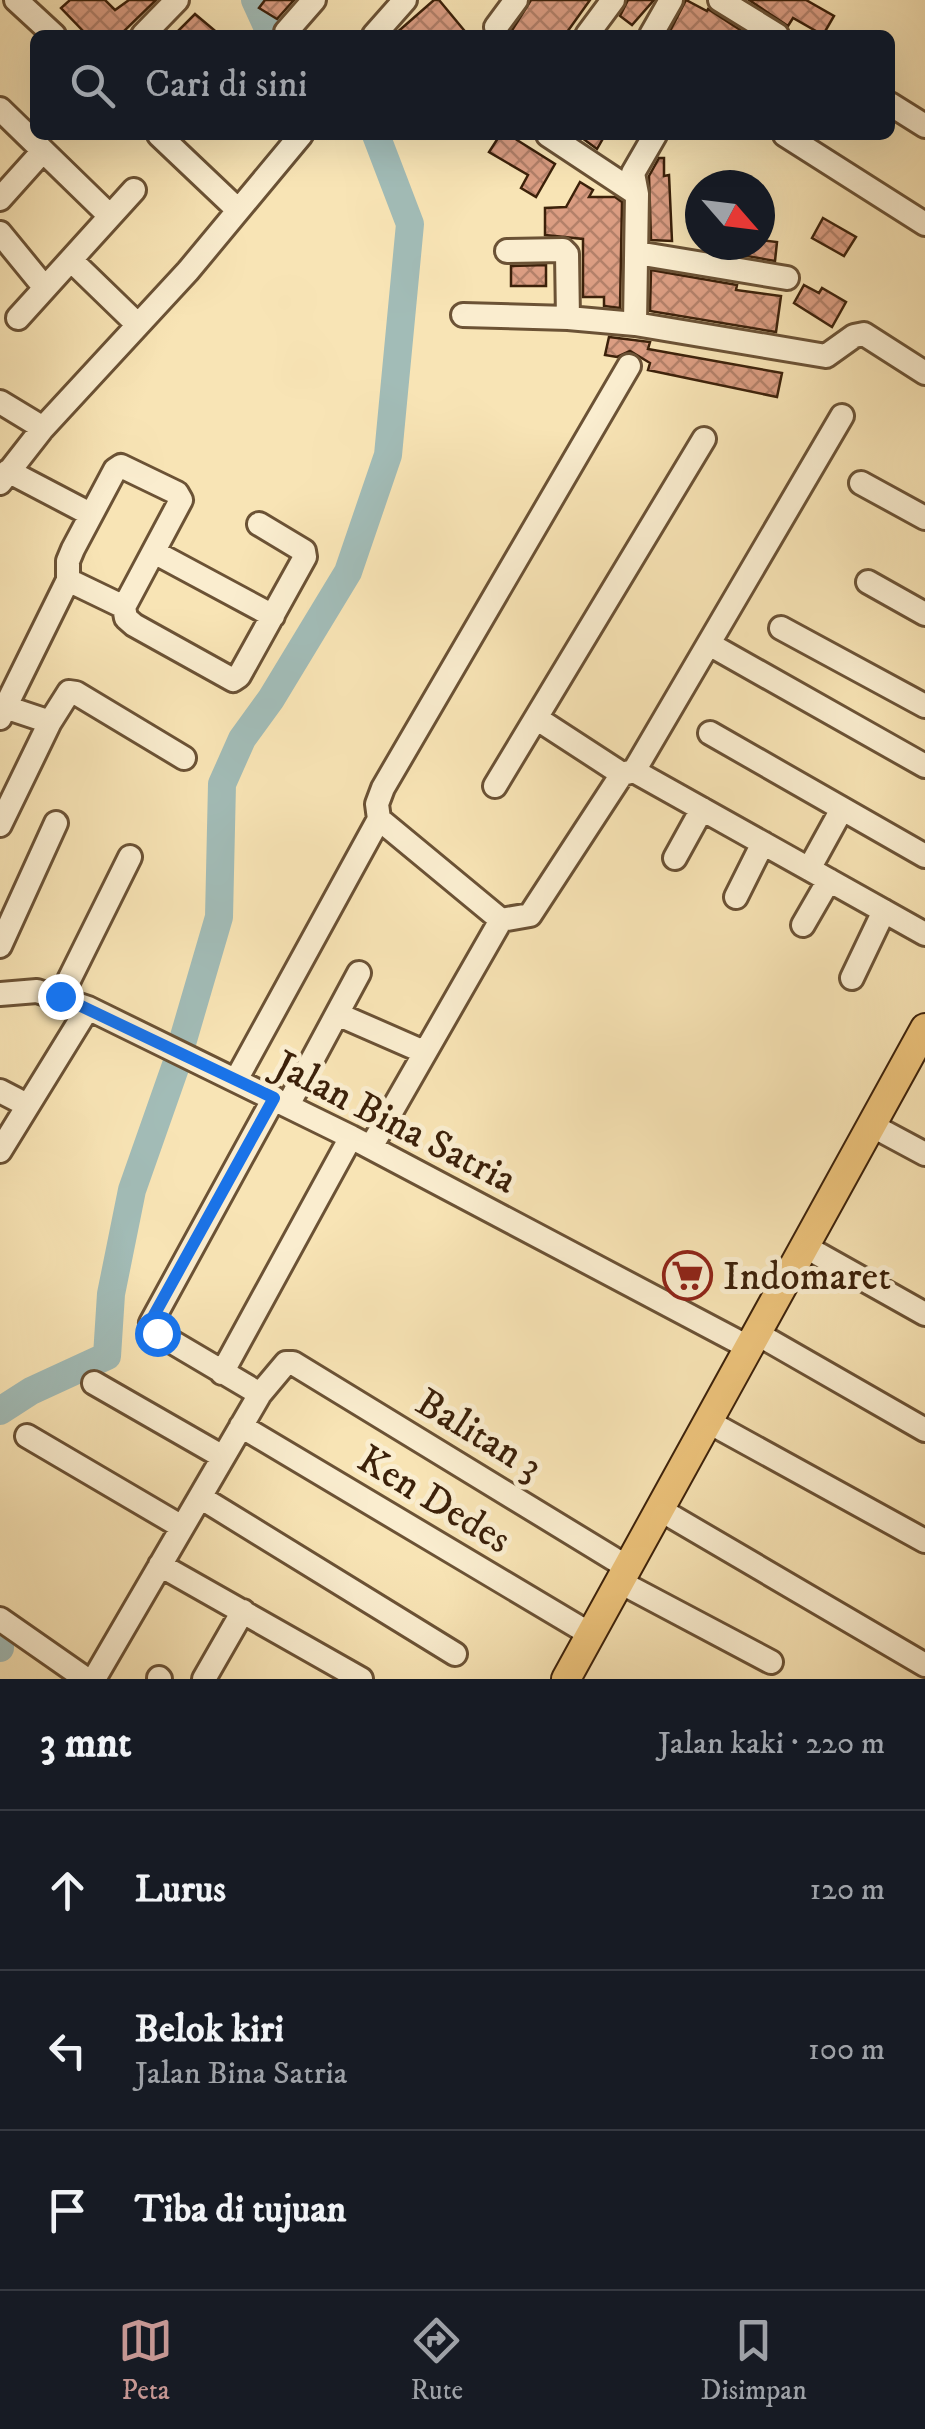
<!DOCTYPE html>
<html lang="id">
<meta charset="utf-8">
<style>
:root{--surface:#171b24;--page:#242831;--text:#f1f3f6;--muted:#9ea1a6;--line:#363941;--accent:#c59692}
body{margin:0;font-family:"IM FELL DW Pica",serif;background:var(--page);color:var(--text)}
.compass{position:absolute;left:685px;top:170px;width:90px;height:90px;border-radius:50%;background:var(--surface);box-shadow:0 10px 40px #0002;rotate:118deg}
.stop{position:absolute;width:30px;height:30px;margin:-22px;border:8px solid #1a73e8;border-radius:50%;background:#fff}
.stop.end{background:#1a73e8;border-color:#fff;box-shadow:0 2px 10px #0008}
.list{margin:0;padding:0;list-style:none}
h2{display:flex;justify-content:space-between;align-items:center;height:130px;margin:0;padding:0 40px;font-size:42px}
h2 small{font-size:32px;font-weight:400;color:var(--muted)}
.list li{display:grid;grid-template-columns:65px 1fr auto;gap:30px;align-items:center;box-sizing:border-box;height:160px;padding:0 40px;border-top:2px solid var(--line)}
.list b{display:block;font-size:38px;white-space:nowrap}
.list p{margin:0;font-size:32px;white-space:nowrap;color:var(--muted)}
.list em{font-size:32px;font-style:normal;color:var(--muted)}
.icon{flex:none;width:55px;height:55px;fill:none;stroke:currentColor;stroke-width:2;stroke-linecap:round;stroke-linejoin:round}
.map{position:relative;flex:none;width:925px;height:1679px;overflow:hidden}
.search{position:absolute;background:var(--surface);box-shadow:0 10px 40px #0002;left:30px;right:30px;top:30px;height:110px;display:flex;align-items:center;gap:25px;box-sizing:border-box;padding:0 35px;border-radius:15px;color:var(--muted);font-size:38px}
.sheet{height:610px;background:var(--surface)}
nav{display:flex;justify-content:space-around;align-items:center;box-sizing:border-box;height:140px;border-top:2px solid var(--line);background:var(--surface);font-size:28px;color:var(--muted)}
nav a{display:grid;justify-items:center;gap:5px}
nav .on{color:var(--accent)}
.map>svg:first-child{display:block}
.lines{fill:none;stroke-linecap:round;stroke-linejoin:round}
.river{stroke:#a2bcb7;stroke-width:28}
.building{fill:url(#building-cross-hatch);stroke:#3c210a;stroke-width:2.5}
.minor-casing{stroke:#6b5235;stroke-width:28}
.major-casing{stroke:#3c210a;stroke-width:32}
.minor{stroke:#faedcf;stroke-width:22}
.major{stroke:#ecc27a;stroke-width:28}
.route{stroke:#1a73e8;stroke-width:12}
.labels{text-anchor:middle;stroke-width:10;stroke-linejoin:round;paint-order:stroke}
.street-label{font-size:40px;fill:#3c210a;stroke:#faedcf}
.poi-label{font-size:40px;fill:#3c210a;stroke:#faedcf;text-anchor:start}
</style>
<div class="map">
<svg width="925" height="1679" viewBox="0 0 925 1679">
<defs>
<pattern id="building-cross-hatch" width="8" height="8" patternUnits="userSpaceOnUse" patternTransform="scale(2.5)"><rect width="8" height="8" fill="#db9d82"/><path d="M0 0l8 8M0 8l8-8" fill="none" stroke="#b38069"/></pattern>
</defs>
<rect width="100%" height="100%" fill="#f8e4b5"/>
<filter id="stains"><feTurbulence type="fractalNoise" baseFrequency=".002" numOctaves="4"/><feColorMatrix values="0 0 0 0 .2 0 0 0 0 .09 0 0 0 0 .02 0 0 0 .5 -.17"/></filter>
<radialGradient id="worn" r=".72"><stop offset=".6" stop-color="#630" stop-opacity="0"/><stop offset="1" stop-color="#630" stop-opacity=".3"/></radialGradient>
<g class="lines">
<path class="river" d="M255 0 271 35
M183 1040 219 917 222 784 242 739 271 699 348 572 388 455 410 224 376 135
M0 1411 31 1391 107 1356 111 1294 132 1190 176 1065
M0 1641V1648"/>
</g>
<path class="building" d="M70 0H105L115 10 129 0H156L120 35H87L61 8Z
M265 0H294L277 19 259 8Z
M434 0H439L468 35H394Z
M531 0H590L565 35H509Z
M628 0H654L632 25 620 16Z
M686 0 707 11 708 9 748 35H668Z
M749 0H806L834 16 823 35 793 18 788 26Z
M195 14 220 35H174Z
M500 135H521L517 140 555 164 536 197 521 188 528 175 489 152Z
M578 135H605L597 149Z
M659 158H664V176L669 175 672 241 651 240 649 176Z
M580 182 593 190 589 197H615L622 202 620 308 604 306V297H583V239L545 235V208L566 207Z
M823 218 856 237 844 256 812 238Z
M760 240 777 242 775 261 725 252 726 245H760Z
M546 265V286H511V266Z
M651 270 737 285 736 290 781 296 776 332 650 311Z
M804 285 819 293 822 288 846 302 832 327 794 303Z
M609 337 650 342 648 349 782 373 777 397 648 370 650 363 630 351 617 357 605 355Z"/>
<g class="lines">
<defs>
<path id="minor" d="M16 0 54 35
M720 0 777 35
M496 27 516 0
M286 32 314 0
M143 35 177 0
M374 35 405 0
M587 35 613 0
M651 35 671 0
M890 104 925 126
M0 109 110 216
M159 135 238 210
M548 135 637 194
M655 135 633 173 637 194 635 324 826 356 854 336 864 334 925 373
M785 135 925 224
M0 199 43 151
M0 233 45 288
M507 251 563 250 567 254 568 318 635 324
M637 253 787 278
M71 260 137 324
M463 315 568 318
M18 318 134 190
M0 402 43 428
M8 471 90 514
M0 483 43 428 188 271 301 135
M861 483 925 518
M154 552 273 616
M68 580 124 607 126 618 134 625 233 680 239 676 305 557 304 551 259 524
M868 582 925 614
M781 628 925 706
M709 644 925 766
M5 707 50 722
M0 718 68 580V561L73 549 115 470 121 466 177 493 181 500 124 607
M536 718 622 774
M710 733 925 856
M634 771 925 934
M495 786 704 439
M379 819 501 920 530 915 622 774 634 771 842 416
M0 825 50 722 69 692 76 693 184 758
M675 858 702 809
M809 869 842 809
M736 897 763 843
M803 925 829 880
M0 946 56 823
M852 978 884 911
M0 994 37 991 88 1008 351 1137 748 1347
M61 996 130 857
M337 1014 424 1052
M236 1080 379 819 377 804 383 788 629 366
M0 1091 27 1105
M288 1105 359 973
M871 1125 925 1154
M371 1147 501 920
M0 1151 88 1008
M804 1246 925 1314
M756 1333 925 1430
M222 1373 351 1137
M94 1383 223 1457
M260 1394 157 1333 151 1323 274 1098
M707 1421 925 1541
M241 1426 590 1634
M27 1436 182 1527
M200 1497 455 1654
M659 1509 925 1665
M160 1565 361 1679
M620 1582 771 1662
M0 1619 86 1679
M159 1678 160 1679
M94 1679 260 1394 286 1363H293L627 1567
M204 1679 243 1611"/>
<path id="major" d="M566 1679 925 1028"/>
</defs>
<use href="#minor" class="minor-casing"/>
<use href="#major" class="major-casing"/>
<use href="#minor" class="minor"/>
<use href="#major" class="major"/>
</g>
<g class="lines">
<path class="route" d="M60 996 274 1098 153 1317 152 1328 157 1333"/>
</g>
<defs>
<symbol id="supermarket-ring" viewBox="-11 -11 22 22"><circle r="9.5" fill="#faedcf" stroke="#8f2418" stroke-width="1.5"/><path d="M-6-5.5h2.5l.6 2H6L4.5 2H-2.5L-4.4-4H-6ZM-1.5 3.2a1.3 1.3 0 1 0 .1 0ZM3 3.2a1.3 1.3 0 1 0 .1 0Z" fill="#8f2418"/></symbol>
</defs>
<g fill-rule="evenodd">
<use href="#supermarket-ring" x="660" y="1248" width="55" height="55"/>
</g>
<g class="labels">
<g class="street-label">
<text transform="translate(396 1121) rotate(27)" y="14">Jalan Bina Satria</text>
<text transform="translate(480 1433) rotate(31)" y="14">Balitan 3</text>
<text transform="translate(435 1498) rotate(31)" y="14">Ken Dedes</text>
</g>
<g class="poi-label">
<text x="723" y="1289">Indomaret</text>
</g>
</g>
<rect width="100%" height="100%" filter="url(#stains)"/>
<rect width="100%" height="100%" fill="url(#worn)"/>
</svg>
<svg class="compass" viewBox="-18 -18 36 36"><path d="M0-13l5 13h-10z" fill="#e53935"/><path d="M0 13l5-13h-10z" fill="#9ea1a6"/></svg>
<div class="stop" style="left:157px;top:1333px"></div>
<div class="stop end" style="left:60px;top:996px"></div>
<div class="search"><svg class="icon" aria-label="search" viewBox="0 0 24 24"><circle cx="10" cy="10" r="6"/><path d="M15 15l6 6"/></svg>Cari di sini</div>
</div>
<section class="sheet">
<h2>3 mnt<small>Jalan kaki · 220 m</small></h2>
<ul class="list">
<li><svg class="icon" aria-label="ahead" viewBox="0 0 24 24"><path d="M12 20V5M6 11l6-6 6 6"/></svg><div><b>Lurus</b></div><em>120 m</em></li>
<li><svg class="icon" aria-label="left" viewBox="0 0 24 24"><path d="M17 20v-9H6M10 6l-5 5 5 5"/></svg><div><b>Belok kiri</b><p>Jalan Bina Satria</p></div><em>100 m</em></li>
<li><svg class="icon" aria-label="arrive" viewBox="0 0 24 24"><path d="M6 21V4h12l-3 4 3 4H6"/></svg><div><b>Tiba di tujuan</b></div></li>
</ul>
</section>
<nav>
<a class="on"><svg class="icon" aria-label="map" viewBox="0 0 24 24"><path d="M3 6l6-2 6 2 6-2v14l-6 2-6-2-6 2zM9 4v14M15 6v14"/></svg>Peta</a>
<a><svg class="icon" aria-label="directions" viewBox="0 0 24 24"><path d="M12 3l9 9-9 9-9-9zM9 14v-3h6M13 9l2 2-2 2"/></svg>Rute</a>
<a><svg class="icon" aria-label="saved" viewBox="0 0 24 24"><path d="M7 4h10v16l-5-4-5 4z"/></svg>Disimpan</a>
</nav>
